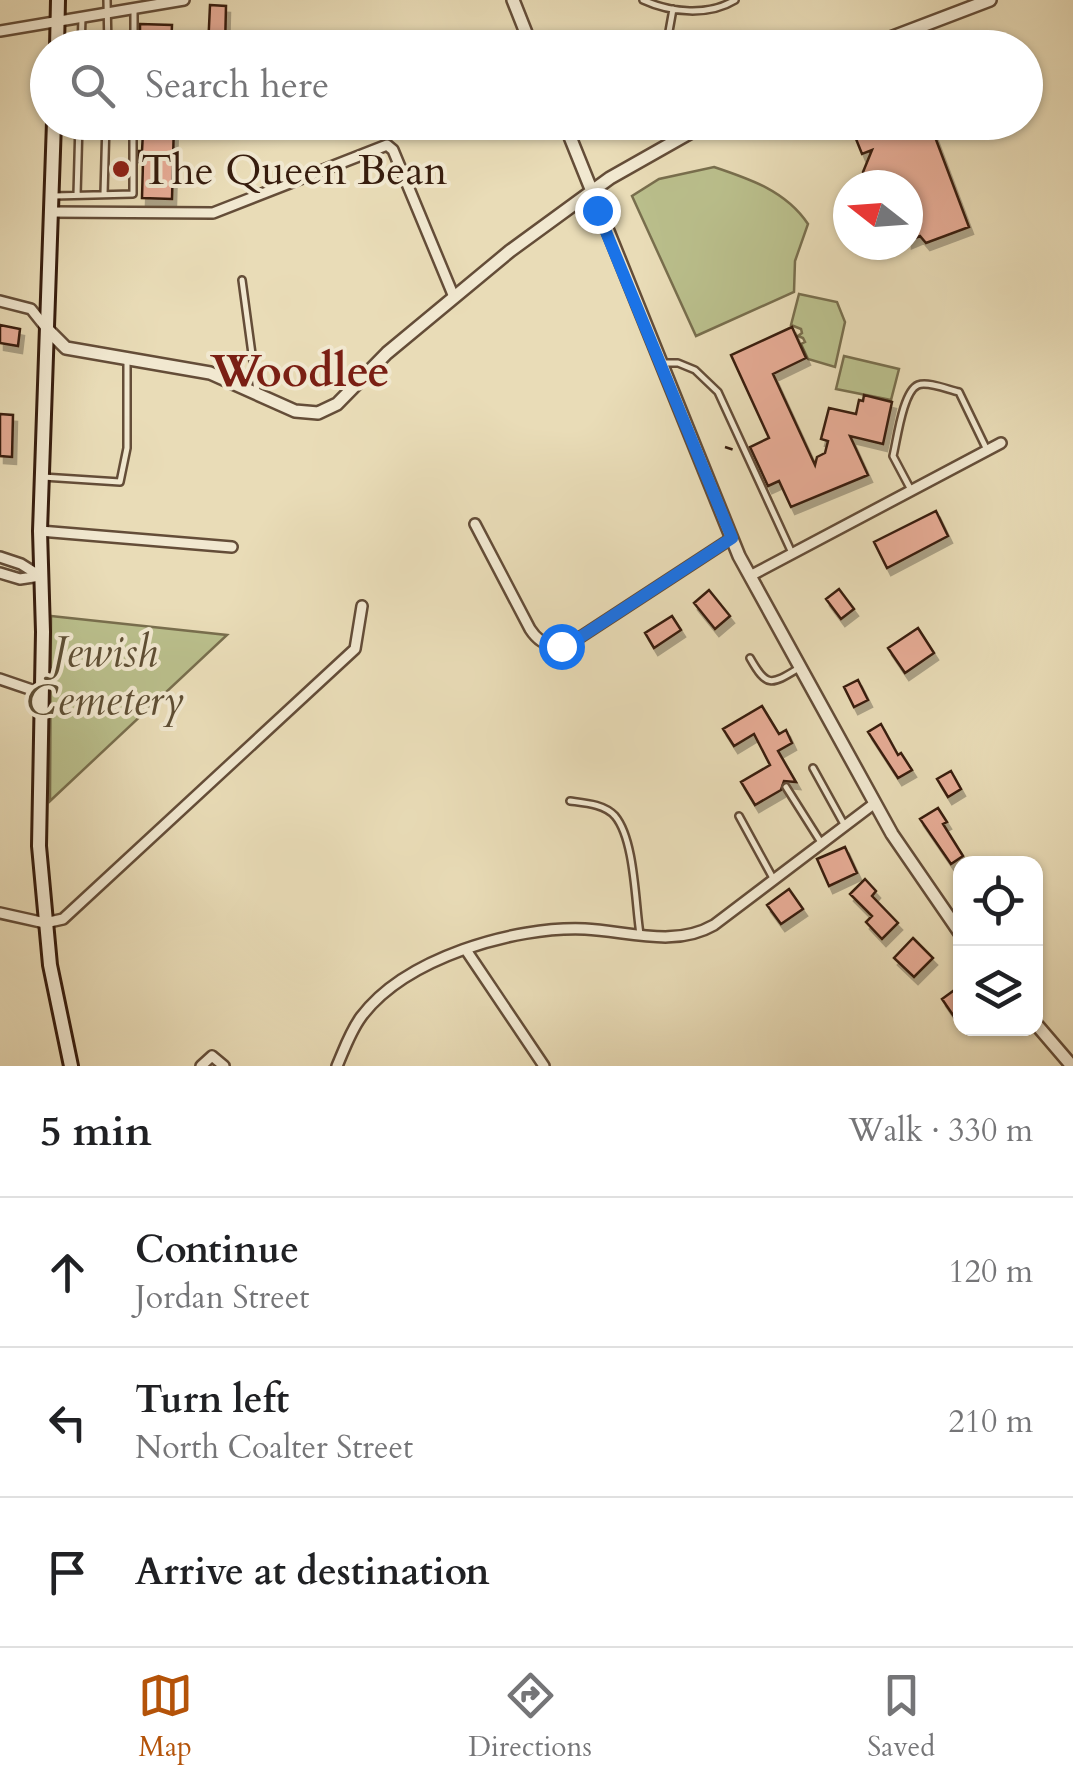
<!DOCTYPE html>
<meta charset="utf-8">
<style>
:root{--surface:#fff;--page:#f6f6f6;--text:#202124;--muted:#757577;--line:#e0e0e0;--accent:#b45309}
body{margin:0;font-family:Cardo,serif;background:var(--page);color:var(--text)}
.controls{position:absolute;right:30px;bottom:30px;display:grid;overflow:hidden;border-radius:20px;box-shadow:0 2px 8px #0004}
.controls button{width:90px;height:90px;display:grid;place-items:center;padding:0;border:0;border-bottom:2px solid var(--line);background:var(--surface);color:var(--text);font:50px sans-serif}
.compass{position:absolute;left:833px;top:170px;width:90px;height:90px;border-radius:50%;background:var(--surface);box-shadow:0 2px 8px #0004;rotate:287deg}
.stop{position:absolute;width:30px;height:30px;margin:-22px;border:8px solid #1a73e8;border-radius:50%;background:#fff}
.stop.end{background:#1a73e8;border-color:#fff;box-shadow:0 2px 10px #0008}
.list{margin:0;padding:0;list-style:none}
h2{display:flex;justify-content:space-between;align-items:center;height:130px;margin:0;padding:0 40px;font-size:42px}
h2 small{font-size:32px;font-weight:400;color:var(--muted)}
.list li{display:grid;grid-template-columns:65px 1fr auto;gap:30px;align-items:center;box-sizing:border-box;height:150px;padding:0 40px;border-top:2px solid var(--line)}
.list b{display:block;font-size:38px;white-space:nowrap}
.list p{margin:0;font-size:32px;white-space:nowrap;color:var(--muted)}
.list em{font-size:32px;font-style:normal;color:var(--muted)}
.icon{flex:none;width:55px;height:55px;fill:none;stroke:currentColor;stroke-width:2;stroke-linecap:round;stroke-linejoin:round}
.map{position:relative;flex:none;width:1073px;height:1066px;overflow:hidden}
.search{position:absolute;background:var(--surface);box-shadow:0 2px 8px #0004;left:30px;right:30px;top:30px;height:110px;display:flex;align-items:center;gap:25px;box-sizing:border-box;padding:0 35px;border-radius:55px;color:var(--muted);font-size:38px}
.sheet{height:580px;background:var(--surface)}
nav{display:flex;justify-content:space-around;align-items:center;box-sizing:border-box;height:140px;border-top:2px solid var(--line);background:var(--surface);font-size:28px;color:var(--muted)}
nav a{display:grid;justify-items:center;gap:5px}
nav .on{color:var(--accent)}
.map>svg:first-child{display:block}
.green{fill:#babf8c;stroke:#786e4d;stroke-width:2.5}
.building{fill:#e7ac96;stroke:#371d0e;stroke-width:2.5;filter:url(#shadow)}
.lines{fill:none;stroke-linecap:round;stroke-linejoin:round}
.service-casing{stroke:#644d38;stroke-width:10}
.minor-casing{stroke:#644d38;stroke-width:14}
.tertiary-casing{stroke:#644d38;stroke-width:16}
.secondary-casing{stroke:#371d0e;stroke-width:18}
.path{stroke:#371d0e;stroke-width:2.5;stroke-dasharray:8 5;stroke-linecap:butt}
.service{stroke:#f1e8d0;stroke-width:5}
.minor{stroke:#f1e8d0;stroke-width:9}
.tertiary{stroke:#f1e8d0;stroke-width:11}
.secondary{stroke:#f1e8d0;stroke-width:12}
.route{stroke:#1a73e8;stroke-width:12}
.poi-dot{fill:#8f2418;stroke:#f1e8d0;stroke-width:4}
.labels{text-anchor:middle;stroke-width:8;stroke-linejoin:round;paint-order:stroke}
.poi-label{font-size:42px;fill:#371d0e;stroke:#f1e8d0;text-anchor:start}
.park-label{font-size:42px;font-style:italic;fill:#5e4e34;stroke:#f1e8d0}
.neighbourhood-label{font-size:45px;font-weight:bold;fill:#7a1f14;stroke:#f1e8d0}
</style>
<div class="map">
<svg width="1073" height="1066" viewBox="0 0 1073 1066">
<defs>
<filter id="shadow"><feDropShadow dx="4" dy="7" stdDeviation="0" flood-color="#0004"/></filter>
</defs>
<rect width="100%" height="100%" fill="#e9dcb7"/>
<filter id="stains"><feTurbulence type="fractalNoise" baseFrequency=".002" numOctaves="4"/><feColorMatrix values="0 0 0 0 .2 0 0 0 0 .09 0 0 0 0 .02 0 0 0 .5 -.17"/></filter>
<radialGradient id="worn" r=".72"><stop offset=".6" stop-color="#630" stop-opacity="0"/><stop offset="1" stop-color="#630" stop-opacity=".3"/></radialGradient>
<path class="green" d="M714 167C750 179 786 191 808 224L795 261 794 292 696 336 632 196 659 179Z
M799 294 837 302 845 322 835 367 808 359 801 344 805 342 803 338 798 336 802 333 801 329 791 325Z
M844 356 899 369 891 400 836 389Z
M51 616 227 635 50 801Z"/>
<path class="building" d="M210 5 226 6 225 48H208Z
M140 24 172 25 171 48H140Z
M139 122H174L172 199 142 198 143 162H139V151H142L143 132H139Z
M857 122H926L932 129 969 227 926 243 920 236 908 241V185H868L863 172 872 150 862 154 854 134 860 132Z
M0 325 20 329 18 346 0 343Z
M792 327 806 358 773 374 815 465 817 457 825 453 828 441 821 439 829 408 856 414 859 400 863 401 864 395 892 402 883 444 850 436 868 475 791 507 779 481 768 486 750 447 769 438 731 355Z
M0 414 13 415 12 457 0 456Z
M936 511 948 536 887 568 874 542Z
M839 589 854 609 841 619 826 599Z
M709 590 730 616 715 629 694 603Z
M672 616 681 630 654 648 645 633Z
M918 628 934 653 905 673 888 648Z
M858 680 868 700 854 707 844 687Z
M762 706 779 734 786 730 792 743 778 751 796 782 784 781 781 790 755 805 741 782 770 765 754 734 734 746 723 729Z
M881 724 898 755 901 753 912 770 898 778 868 732Z
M951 771 961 789 948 797 937 779Z
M938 808 947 822 943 824 963 856 951 864 920 819Z
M845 847 857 873 829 886 817 859Z
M865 879 876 891 872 896 898 923 882 939 866 922 872 916 850 894Z
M789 889 803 909 781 924 767 905Z
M913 938 933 958 914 977 894 958Z
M960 986V1014L955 1018 942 999Z"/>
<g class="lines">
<defs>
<path id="service" d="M107 0 108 48
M643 0C671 13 709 16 735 0
M81 48 82 18
M134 48V11
M666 48 673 9
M104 194 106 122
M77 195 79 122
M54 196 133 194V122
M242 280 257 391
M664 363H678L695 370 718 392 792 553
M43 477 120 482 127 448V361
M911 490 893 456C897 440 903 391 918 385 928 381 949 390 959 392L987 450
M750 658C767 688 771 685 799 668
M813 768 845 826
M786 787 822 844
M570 801C585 803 604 804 615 816 635 840 635 903 640 934
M739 816 774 880"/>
<path id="minor" d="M0 31 184 0
M50 212 213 213 387 145 393 150 454 297
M0 301 31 309 47 329
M475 524 530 629C544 651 562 648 582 636L732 538
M40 531 232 547
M0 557 21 564 40 576
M0 573 20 579 40 576
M750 576 1001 443
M0 679 41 693
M0 913 45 923 63 919 355 649 362 606
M466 950 544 1066
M201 1066 212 1056 224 1066
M337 1066C344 1050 350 1032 361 1017 405 958 514 926 585 929 628 931 674 948 714 925L875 803"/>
<path id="tertiary" d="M513 0 532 48
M864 48 990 0
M564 122 739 556 892 834 960 933
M47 329 66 348 210 373 295 411 318 413 337 404 387 353 510 251 610 178 709 122
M1036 1024 1072 1066"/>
<path id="secondary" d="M57 48 58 0
M54 122 40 531 43 632 39 846 50 965 71 1066"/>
</defs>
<use href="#service" class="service-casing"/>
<use href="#minor" class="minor-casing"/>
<use href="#tertiary" class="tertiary-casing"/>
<use href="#secondary" class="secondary-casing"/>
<path class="path" d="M725 447 737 451"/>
<use href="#service" class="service"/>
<use href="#minor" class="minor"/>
<use href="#tertiary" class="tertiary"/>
<use href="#secondary" class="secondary"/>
</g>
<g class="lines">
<path class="route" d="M561 646 582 636 732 538 597 210"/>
</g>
<circle class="poi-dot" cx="121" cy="169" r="10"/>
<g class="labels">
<g class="poi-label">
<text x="141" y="184">The Queen Bean</text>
</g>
<g class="park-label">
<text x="105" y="666">Jewish<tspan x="105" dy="48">Cemetery</tspan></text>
</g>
<g class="neighbourhood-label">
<text x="300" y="386">Woodlee</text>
</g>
</g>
<rect width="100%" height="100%" filter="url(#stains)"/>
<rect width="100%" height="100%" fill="url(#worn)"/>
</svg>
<div class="controls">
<button><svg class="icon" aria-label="locate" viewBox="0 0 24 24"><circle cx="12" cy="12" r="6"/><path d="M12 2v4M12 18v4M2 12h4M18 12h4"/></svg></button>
<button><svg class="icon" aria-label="layers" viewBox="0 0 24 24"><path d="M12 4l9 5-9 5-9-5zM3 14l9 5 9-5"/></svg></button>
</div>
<svg class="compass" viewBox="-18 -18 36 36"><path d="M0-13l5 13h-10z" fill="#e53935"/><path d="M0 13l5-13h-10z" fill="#757577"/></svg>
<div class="stop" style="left:561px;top:646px"></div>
<div class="stop end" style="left:597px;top:210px"></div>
<div class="search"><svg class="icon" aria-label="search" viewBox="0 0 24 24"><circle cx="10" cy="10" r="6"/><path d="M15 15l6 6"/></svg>Search here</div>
</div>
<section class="sheet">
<h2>5 min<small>Walk · 330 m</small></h2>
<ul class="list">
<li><svg class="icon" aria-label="ahead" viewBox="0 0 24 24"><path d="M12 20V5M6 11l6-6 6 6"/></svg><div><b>Continue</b><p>Jordan Street</p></div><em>120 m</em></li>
<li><svg class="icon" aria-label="left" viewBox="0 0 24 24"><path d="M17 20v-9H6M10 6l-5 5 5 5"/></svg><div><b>Turn left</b><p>North Coalter Street</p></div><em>210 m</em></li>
<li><svg class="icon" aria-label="arrive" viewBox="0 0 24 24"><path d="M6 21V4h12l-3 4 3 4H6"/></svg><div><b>Arrive at destination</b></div></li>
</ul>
</section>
<nav>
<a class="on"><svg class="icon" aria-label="map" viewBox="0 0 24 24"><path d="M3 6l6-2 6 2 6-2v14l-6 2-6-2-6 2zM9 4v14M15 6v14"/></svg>Map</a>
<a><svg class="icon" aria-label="directions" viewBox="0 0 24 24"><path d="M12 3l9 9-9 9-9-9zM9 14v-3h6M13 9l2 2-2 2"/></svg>Directions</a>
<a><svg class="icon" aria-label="saved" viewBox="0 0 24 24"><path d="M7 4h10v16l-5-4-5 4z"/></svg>Saved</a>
</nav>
